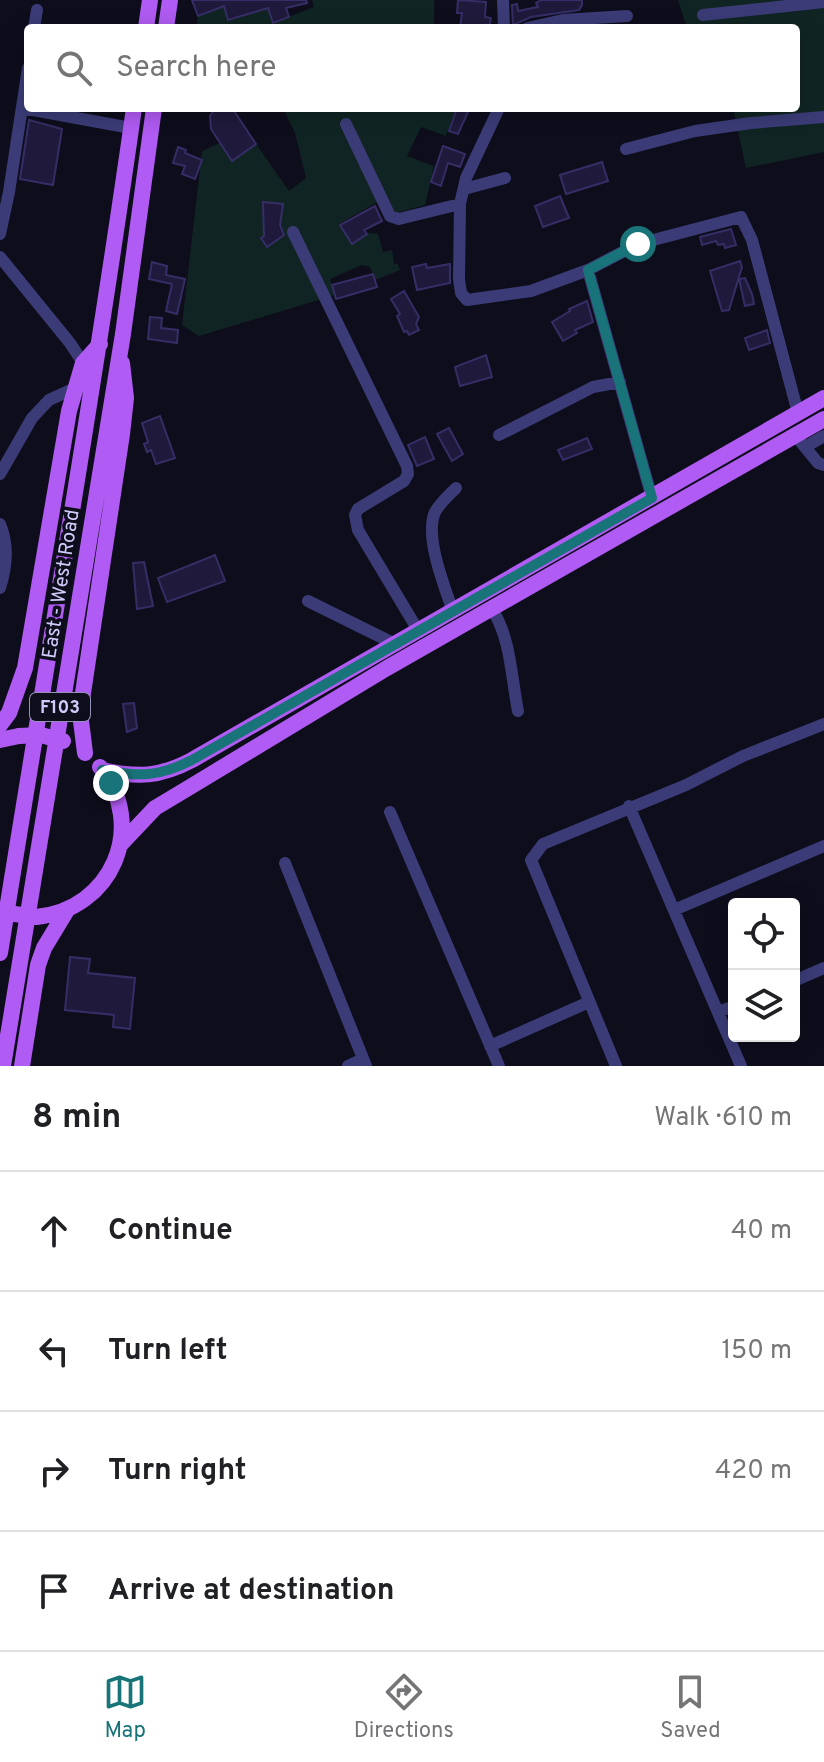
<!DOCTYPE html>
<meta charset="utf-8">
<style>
:root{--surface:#fff;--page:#f6f6f6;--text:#202124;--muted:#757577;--line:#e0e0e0;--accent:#197479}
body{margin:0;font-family:Overpass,sans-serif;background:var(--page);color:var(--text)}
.controls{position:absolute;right:24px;bottom:24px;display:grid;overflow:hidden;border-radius:8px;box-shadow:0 4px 20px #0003}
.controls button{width:72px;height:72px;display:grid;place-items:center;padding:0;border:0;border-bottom:2px solid var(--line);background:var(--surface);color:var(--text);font:40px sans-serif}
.stop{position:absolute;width:24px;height:24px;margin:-18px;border:6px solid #197479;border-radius:50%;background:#fff}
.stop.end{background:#197479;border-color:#fff;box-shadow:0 2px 8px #0008}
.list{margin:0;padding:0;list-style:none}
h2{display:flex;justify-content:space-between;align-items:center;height:104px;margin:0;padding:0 32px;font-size:34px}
h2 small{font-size:26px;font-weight:400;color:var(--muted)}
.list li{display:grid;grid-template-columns:52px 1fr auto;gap:24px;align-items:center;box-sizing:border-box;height:120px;padding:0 32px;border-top:2px solid var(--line)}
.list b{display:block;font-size:30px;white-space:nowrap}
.list em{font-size:26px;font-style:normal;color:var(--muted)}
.icon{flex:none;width:44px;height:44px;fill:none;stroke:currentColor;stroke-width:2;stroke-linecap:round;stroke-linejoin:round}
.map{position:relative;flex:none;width:824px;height:1066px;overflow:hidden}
.search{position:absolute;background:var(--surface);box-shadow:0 4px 20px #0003;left:24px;right:24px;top:24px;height:88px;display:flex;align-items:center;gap:20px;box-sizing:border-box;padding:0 28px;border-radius:8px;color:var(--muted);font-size:30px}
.sheet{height:584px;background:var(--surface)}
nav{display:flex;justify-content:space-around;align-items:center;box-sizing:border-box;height:112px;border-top:2px solid var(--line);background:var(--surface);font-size:22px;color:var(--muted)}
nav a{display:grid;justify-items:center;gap:4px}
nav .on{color:var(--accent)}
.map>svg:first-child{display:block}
.green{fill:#102523}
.building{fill:#1f1a3b;stroke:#352e66;stroke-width:2}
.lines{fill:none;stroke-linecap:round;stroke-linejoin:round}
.minor{stroke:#3b3c77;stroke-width:12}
.major{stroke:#b05bf3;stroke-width:16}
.major-bridge{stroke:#b05bf3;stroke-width:16}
.route{stroke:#197479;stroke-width:10}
.labels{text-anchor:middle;stroke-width:7;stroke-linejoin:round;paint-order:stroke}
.shield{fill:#0e0d1c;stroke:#9492b8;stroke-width:2}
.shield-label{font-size:18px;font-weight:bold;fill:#cecbfb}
.street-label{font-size:20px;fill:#cecbfb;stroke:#0e0d1c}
</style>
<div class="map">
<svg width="824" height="1066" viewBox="0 0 824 1066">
<rect width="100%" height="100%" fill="#0e0d1c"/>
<path class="green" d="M265 0 273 23 314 7 312 0H434V28H201L197 24 198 16 224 6Z
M678 0H824V152L746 168 733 108H796V28H687Z
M283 108H456L446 136 421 127 407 156 434 166 425 205 389 215 379 201 339 224 352 244 369 233 378 234 383 252 392 250 394 264H398L400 270 375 280 370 267 362 265 330 279 335 295 199 336 182 325 202 151 220 143 232 160 256 144 289 191 306 178 295 133Z"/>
<path class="building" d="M192 0H306L307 3 286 8 289 17 273 23 268 8 228 20 224 6 198 16Z
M458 0 486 2 485 17 491 18 489 28H460L462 13H457Z
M541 0H582V5L579 10 531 17 513 25 512 5 517 4 518 11 538 7 536 3Z
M216 108H232L256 144 232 161 211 129 210 116Z
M457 108 468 112 458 134 449 131Z
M29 120 62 129 53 185 20 179Z
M443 146 465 154 460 167 448 163 441 186 431 182Z
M178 147 186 150 185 153 202 160 195 179 182 174 185 166 173 163Z
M602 162 608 181 566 194 560 175Z
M560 196 569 218 543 227 535 206Z
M263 202 283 204 280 225 284 235 267 247 261 238 264 236Z
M375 206 382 221 364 230 367 234 352 244 340 225Z
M731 229 736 245 725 248 724 244 718 245 716 241 702 245 700 237Z
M740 261 742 267 729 310 722 311 710 271Z
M152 262 167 266 166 275 185 279 177 314 166 311 172 284 149 279Z
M426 264 427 268 450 264V283L417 290 412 267Z
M373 274 377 287 336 299 332 285Z
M745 278 752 294 754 304 745 306 739 279Z
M404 291 419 317 416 324 419 330 409 335 407 331 404 332 397 316 400 314 391 299Z
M587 301 593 322 575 330 577 333 563 341 552 322 570 311 569 309Z
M150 317 162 318 161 328 178 330 177 343 148 339Z
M767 330 770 343 749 350 745 338Z
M486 355 492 377 460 386 455 367Z
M160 416 175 458 156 464 151 450 147 452 144 444 148 442 142 423Z
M449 428 463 454 452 461 437 434Z
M425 437 434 459 417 466 408 445Z
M587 438 592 449 563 460 558 450Z
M215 555 225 581 167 602 158 578Z
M144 562 153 606 137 609 133 563Z
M134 703 137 728 127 732 123 704Z
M70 957 90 959 88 973 135 978 130 1029 113 1027 114 1015 65 1010Z"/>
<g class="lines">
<path class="minor" d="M503 0 504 28
M703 15 824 2
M34 28 37 10
M527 28 563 20 627 16
M22 108 131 128
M499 108 466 178 460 204 459 279 461 293 467 300 531 291 588 270 638 244 741 217 752 240 798 413
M346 124 390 216 399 219 460 204
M626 149 695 131 751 123 824 117
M464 189 505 178
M293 232 407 466 408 474 404 481 358 509 355 515 358 530 419 632
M0 234 9 192 28 68
M0 257 70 343 83 363
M588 270 652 498
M499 435 593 387 620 382
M795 435 818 463 824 465
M805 447 824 436
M0 474 32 418 49 400 75 388
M0 524C9 545 7 566 0 588
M308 601 397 645
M492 609C511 639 511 676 518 711
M453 612C445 587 424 537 435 512 440 503 449 495 456 488
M629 806 741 1066
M390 812 499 1066
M285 863 366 1066
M674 910 824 846
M794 981 824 968
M718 1012 734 1006
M490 1046 589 1002
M348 1066 363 1059
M616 1066 531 860 543 844 686 785 743 756 824 724"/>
<path class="major" d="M146 28 150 0
M166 28 170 0
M0 725 9 713 25 668 69 411 83 363 100 344
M0 740 19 736
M85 753 80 713 122 434 126 398 122 363
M102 770C138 778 160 777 192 760L824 398
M120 845 155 808 190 787 387 668 824 419
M36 917C112 910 148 826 100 767
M0 953C45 671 94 390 134 108
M3 1066 123 334 154 108
M22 1066 38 965 44 948 67 910"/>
<path class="major-bridge" d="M19 736 41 735 63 741
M0 912 36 917"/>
</g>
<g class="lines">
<path class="route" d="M111 783 102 770C138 777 159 777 192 760L652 498 588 270 638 244"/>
</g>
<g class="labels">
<rect class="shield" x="30" y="693" width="60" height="28" rx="6"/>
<g class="shield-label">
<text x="60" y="713">F103</text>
</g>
<g class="street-label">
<text transform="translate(60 584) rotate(-81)" y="7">East - West Road</text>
</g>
</g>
</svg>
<div class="controls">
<button><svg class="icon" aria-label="locate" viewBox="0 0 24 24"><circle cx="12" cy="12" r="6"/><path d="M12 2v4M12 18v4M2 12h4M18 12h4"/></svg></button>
<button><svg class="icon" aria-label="layers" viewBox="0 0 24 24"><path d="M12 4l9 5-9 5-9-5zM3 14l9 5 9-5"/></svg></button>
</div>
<div class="stop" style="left:638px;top:244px"></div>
<div class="stop end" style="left:111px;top:783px"></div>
<div class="search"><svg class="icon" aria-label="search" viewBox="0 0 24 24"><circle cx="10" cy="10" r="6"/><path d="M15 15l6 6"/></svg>Search here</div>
</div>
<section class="sheet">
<h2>8 min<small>Walk · 610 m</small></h2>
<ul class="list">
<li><svg class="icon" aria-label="ahead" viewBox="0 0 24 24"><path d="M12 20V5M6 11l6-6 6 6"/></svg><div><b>Continue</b></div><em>40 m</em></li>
<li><svg class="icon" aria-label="left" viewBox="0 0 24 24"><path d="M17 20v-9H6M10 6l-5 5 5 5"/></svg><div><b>Turn left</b></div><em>150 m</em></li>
<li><svg class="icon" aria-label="right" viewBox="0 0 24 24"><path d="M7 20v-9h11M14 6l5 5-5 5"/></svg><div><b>Turn right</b></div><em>420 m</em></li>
<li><svg class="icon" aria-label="arrive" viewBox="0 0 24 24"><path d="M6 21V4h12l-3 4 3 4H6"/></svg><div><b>Arrive at destination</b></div></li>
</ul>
</section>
<nav>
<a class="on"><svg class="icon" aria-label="map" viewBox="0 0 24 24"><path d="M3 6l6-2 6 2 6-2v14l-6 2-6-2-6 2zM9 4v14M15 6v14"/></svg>Map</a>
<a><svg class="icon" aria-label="directions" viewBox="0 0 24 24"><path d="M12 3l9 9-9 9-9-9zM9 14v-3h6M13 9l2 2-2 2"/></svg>Directions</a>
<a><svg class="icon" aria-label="saved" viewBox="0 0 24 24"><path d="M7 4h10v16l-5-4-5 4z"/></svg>Saved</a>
</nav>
